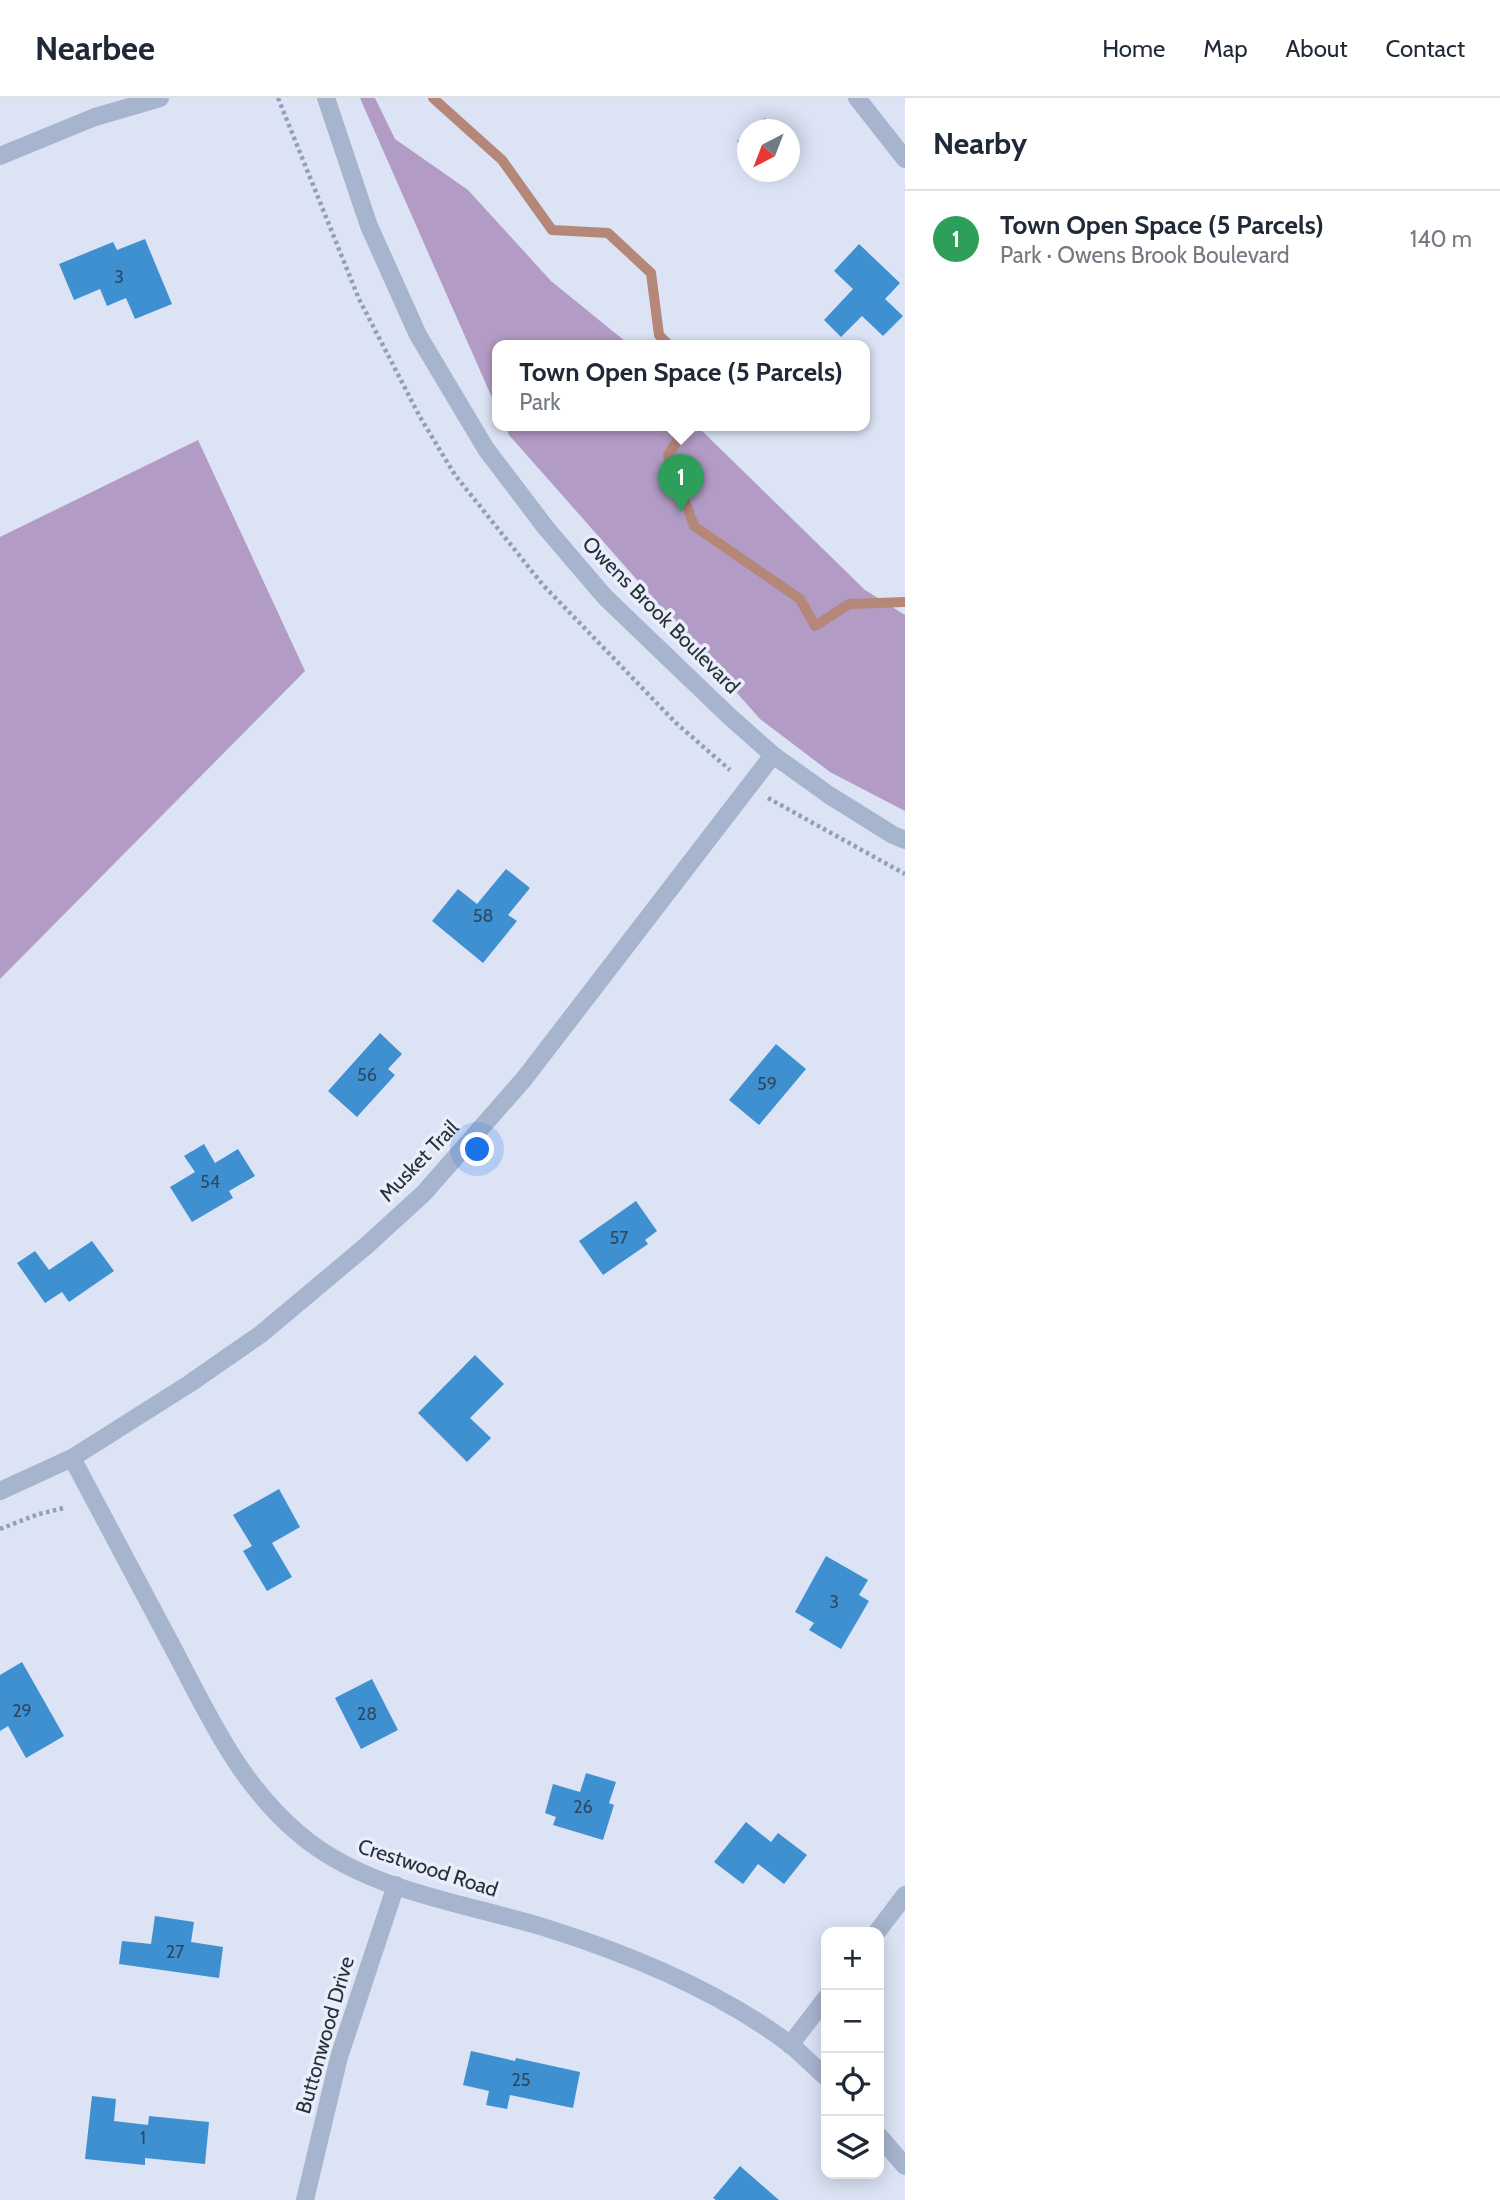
<!DOCTYPE html>
<meta charset="utf-8">
<style>
:root{--surface:#fff;--page:#f6f6f7;--text:#1f2937;--muted:#747a83;--line:#e0e1e3;--accent:#0f766e}
body{margin:0;font-family:Cabin,sans-serif;background:var(--page);color:var(--text)}
.controls{position:absolute;right:21px;bottom:21px;display:grid;overflow:hidden;border-radius:14px;box-shadow:0 4px 18px #0003}
.controls button{width:63px;height:63px;display:grid;place-items:center;padding:0;border:0;border-bottom:2px solid var(--line);background:var(--surface);color:var(--text);font:35px sans-serif}
.compass{position:absolute;left:737px;top:21px;width:63px;height:63px;border-radius:50%;background:var(--surface);box-shadow:0 4px 18px #0003;rotate:222deg}
.you{position:absolute;left:478px;top:1052px;width:24px;height:24px;margin:-18px;border:5px solid #fff;border-radius:50%;background:#1a73e8;box-shadow:0 0 0 10px #1a73e833}
.badge{display:grid;place-items:center;width:46px;height:46px;border-radius:50%;background:var(--accent);color:#fff;font-size:23px;font-weight:700}
.pin{position:absolute;translate:-50% -58px;filter:drop-shadow(0 2px 4px #0008)}
.pin::after{content:'';position:absolute;top:37px;width:24px;height:21px;background:inherit;clip-path:polygon(0 0,100% 0,50% 100%)}
.popup{position:absolute;left:492px;top:242px;width:378px;height:91px;box-sizing:border-box;display:grid;place-content:center;border-radius:14px;background:var(--surface);filter:drop-shadow(0 2px 5px #0005);font-size:23px;white-space:nowrap;color:var(--muted)}
.popup b{font-size:26px;color:var(--text)}
.popup::after{content:'';position:absolute;left:50%;top:100%;margin-left:-14px;border:14px solid transparent;border-top-color:var(--surface)}
.list{margin:0;padding:0;list-style:none}
h2{display:flex;justify-content:space-between;align-items:center;height:91px;margin:0;padding:0 28px;font-size:30px}
h2 small{font-size:23px;font-weight:400;color:var(--muted)}
.list li{display:grid;grid-template-columns:46px 1fr auto;gap:21px;align-items:center;box-sizing:border-box;height:98px;padding:0 28px;border-top:2px solid var(--line)}
.list b{display:block;font-size:26px;white-space:nowrap}
.list p{margin:0;font-size:23px;white-space:nowrap;color:var(--muted)}
.list em{font-size:23px;font-style:normal;color:var(--muted)}
.icon{flex:none;width:38px;height:38px;fill:none;stroke:currentColor;stroke-width:2;stroke-linecap:round;stroke-linejoin:round}
.map{position:relative;flex:none;width:905px;height:2102px;overflow:hidden}
header{display:flex;align-items:center;gap:42px;box-sizing:border-box;height:98px;padding:0 35px;background:var(--surface);border-bottom:2px solid var(--line)}
header strong{font-size:33px}
nav{display:flex;gap:38px;margin-inline-start:auto;font-size:24px}
main{display:flex}
aside{flex:1;background:var(--surface)}
.map>svg:first-child{display:block}
.green{fill:#b29bc5}
.lines{fill:none;stroke-linecap:round;stroke-linejoin:round}
.stream{stroke:#b58778;stroke-width:10}
.building{fill:#3e90d1}
.path{stroke:#91a0ba;stroke-width:4.5;stroke-dasharray:3.5 3.5;stroke-linecap:butt}
.street{stroke:#a7b4ce;stroke-width:18}
.labels{text-anchor:middle;stroke-width:7;stroke-linejoin:round;paint-order:stroke}
.number-label{font-size:18px;fill:#2e4960}
.street-label{font-size:21px;fill:#28313a;stroke:#eaeefb}
</style>
<header>
<strong>Nearbee</strong>
<nav><a>Home</a><a>Map</a><a>About</a><a>Contact</a></nav>
</header>
<main>
<div class="map">
<svg width="905" height="2102" viewBox="0 0 905 2102">
<rect width="100%" height="100%" fill="#dce3f5"/>
<path class="green" d="M360 0H375L395 41 468 92 551 183 631 248H497V311Z
M505 328H697L865 492 905 517V713L830 674 760 621 509 337Z
M198 342 305 573 0 881V439Z"/>
<g class="lines">
<path class="stream" d="M433 0 502 62 552 132 608 135 651 175 659 237 670 248
M687 328 668 357 694 428 800 501 815 528 849 506 905 504"/>
</g>
<path class="building" d="M765 20 774 32H751L761 23Z
M748 34V56L737 43Z
M761 74H776L767 81Z
M145 141 172 206 135 221 126 200 107 208 100 191 74 202 59 166 113 144 117 152Z
M859 146 900 185 885 201 903 218 883 238 862 218 841 239 824 222 853 191 834 173Z
M506 771 530 790 508 817 517 823 483 865 432 823 458 791 477 806Z
M380 935 402 956 388 971 395 977 357 1019 328 993Z
M776 946 806 971 759 1027 729 1002Z
M204 1046 215 1065 238 1051 255 1078 229 1093 233 1100 192 1124 170 1089 195 1074 184 1058Z
M636 1103 657 1133 645 1142 648 1146 603 1177 579 1143Z
M92 1143 114 1173 69 1204 62 1194 45 1205 17 1165 35 1153 49 1172Z
M475 1257 504 1286 470 1320 491 1340 467 1364 418 1315Z
M279 1391 300 1429 272 1445 292 1479 267 1493 243 1453 252 1448 233 1417Z
M826 1458 868 1482 859 1497 869 1503 841 1551 809 1532 814 1525 795 1514Z
M22 1564 64 1638 26 1660 8 1628 0 1633V1577Z
M372 1581 398 1632 361 1651 335 1600Z
M586 1675 616 1684 609 1705 614 1707 603 1742 553 1727 556 1719 545 1715 553 1686 580 1694Z
M746 1724 771 1744 778 1735 807 1757 784 1786 758 1766 743 1786 714 1764Z
M155 1818 194 1824 191 1844 223 1849 219 1880 119 1866 122 1843 151 1846Z
M471 1953 515 1963 516 1960 580 1974 573 2010 510 1997 507 2011 486 2007 489 1993 463 1987Z
M92 1998 116 2001 114 2023 148 2027 149 2018 209 2024 205 2066 145 2060V2067L85 2061Z
M740 2068 779 2102H716L713 2100Z"/>
<g class="lines">
<path class="path" d="M278 0 359 201 420 319 455 377 543 487 676 625 730 672
M768 700 905 776
M0 1431 39 1416 64 1410"/>
<path class="street" d="M326 0 369 128 418 237 486 351 546 430 605 499 729 618 773 657 829 697 893 737 905 742
M857 0 905 61
M0 58 95 19 160 0
M72 1360C105 1423 139 1485 172 1548 208 1616 238 1684 298 1735 365 1793 461 1804 543 1829 630 1856 718 1892 791 1947 803 1957 814 1969 826 1979
M0 1393 72 1360 189 1286 261 1236 366 1148 424 1095 524 981 773 657
M877 1834 905 1797
M790 1947 826 1900
M879 2038 905 2068
M305 2102 339 1959 396 1787"/>
</g>
<g class="labels">
<g class="number-label">
<text x="119" y="185">3</text>
<text x="483" y="824">58</text>
<text x="367" y="983">56</text>
<text x="767" y="992">59</text>
<text x="210" y="1090">54</text>
<text x="619" y="1146">57</text>
<text x="834" y="1510">3</text>
<text x="22" y="1619">29</text>
<text x="367" y="1622">28</text>
<text x="583" y="1715">26</text>
<text x="175" y="1860">27</text>
<text x="521" y="1988">25</text>
<text x="143" y="2046">1</text>
</g>
<g class="street-label">
<text transform="translate(661 517) rotate(45)" y="7">Owens Brook Boulevard</text>
<text transform="translate(419 1063) rotate(-46)" y="7">Musket Trail</text>
<text transform="translate(428 1770) rotate(18)" y="7">Crestwood Road</text>
<text transform="translate(325 1937) rotate(-74)" y="7">Buttonwood Drive</text>
</g>
</g>
</svg>
<div class="controls">
<button>+</button>
<button>−</button>
<button><svg class="icon" aria-label="locate" viewBox="0 0 24 24"><circle cx="12" cy="12" r="6"/><path d="M12 2v4M12 18v4M2 12h4M18 12h4"/></svg></button>
<button><svg class="icon" aria-label="layers" viewBox="0 0 24 24"><path d="M12 4l9 5-9 5-9-5zM3 14l9 5 9-5"/></svg></button>
</div>
<svg class="compass" viewBox="-18 -18 36 36"><path d="M0-13l5 13h-10z" fill="#e53935"/><path d="M0 13l5-13h-10z" fill="#747a83"/></svg>
<div class="you"></div>
<div class="pin badge" style="left:681px;top:414px;background:#2e9e5b">1</div>
<div class="popup"><b>Town Open Space (5 Parcels)</b>Park</div>
</div>
<aside>
<h2>Nearby<small></small></h2>
<ul class="list">
<li><span class="badge" style="background:#2e9e5b">1</span><div><b>Town Open Space (5 Parcels)</b><p>Park · Owens Brook Boulevard</p></div><em>140 m</em></li>
</ul>
</aside>
</main>
